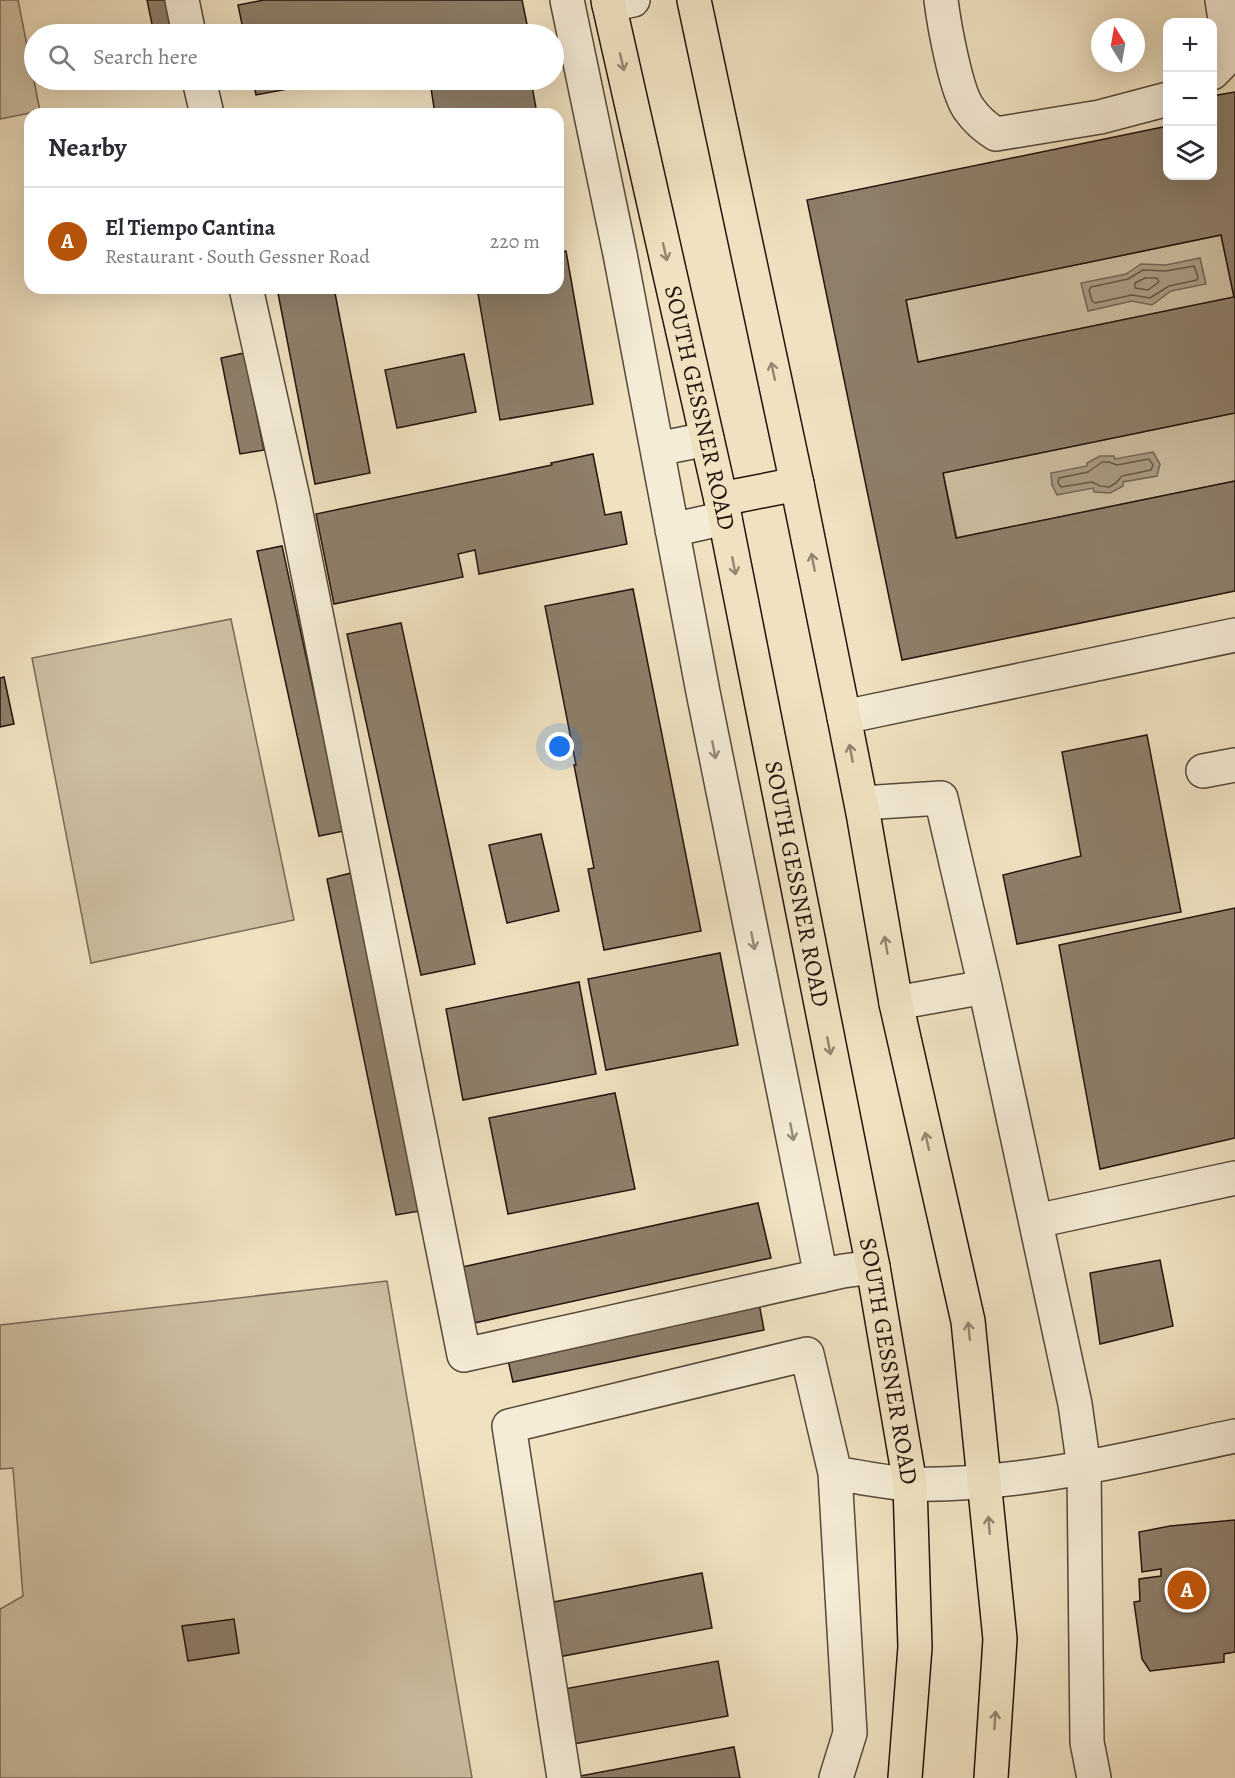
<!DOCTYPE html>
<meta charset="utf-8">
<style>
:root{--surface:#fff;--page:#f2f2f3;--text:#2b2b33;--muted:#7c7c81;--line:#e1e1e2;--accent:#b45309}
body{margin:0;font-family:Alegreya,serif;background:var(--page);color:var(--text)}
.controls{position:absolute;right:18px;top:18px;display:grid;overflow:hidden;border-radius:12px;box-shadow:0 6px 24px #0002}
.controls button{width:54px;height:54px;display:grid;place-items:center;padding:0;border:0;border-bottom:2px solid var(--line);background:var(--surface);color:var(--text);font:30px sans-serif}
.compass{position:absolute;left:1091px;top:18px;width:54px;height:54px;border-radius:50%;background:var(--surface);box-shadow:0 6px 24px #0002;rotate:349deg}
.you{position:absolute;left:560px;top:747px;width:21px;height:21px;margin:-15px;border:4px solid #fff;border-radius:50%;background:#1a73e8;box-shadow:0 0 0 9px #1a73e833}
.badge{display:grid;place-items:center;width:39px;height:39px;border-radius:50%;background:var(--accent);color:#fff;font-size:20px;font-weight:700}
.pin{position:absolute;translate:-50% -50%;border:3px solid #fff;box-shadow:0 2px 6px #0006}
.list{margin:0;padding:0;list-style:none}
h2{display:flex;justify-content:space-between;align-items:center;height:78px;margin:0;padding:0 24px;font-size:26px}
h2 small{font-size:20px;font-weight:400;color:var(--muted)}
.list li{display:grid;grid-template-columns:39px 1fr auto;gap:18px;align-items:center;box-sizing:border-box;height:108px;padding:0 24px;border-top:2px solid var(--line)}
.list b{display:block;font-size:22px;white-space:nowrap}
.list p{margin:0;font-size:20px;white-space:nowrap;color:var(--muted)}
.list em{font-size:20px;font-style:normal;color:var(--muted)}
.icon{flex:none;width:33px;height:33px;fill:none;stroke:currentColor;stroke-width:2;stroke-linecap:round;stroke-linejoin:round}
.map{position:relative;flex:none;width:1235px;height:1778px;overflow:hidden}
.search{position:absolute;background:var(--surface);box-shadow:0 6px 24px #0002;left:24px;top:24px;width:540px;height:66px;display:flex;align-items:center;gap:15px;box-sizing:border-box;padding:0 21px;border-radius:33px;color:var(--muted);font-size:22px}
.panel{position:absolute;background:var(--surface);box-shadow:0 6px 24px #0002;left:24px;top:108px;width:540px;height:186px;border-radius:18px}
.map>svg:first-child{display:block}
.green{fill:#cdbfa2;stroke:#786a58;stroke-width:1.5}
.water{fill:#aa9c84;stroke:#746654;stroke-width:1.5}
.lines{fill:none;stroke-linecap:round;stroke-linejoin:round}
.shore{stroke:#665848;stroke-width:1.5}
.building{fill:#8e7f6b;stroke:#23140d;stroke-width:1.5;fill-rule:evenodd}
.minor-casing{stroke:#56483a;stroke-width:36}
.major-casing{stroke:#23140d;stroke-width:36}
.minor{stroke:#f5ecd7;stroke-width:33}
.major{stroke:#f0e2c1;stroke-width:33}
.oneway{stroke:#948570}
.oneway2{stroke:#968b7c}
.labels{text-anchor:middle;stroke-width:5;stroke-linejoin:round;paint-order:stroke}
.street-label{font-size:24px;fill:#23140d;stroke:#f5ecd7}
</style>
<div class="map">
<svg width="1235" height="1778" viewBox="0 0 1235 1778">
<rect width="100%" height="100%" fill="#f0e2c1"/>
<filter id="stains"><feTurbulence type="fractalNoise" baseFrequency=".00333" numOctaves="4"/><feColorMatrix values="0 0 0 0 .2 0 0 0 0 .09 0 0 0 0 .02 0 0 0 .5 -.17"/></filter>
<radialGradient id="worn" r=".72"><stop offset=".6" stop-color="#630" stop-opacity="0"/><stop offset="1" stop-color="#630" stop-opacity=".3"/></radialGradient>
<path class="green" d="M0 0H18L40 111 0 119Z
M1221 235 1234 297 918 362 906 300Z
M1235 413V481L957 538 943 473Z
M231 619 294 920 91 963 32 658Z
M387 1281 472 1778H0V1609L23 1596 13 1468 0 1469V1325Z"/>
<path class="water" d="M1200 258 1206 284 1171 291 1152 305 1132 301 1088 311 1081 283 1126 274 1141 264 1166 265Z
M1153 452 1160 464 1157 476 1123 482V486L1110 493 1094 492 1093 488 1057 495 1052 485 1051 473 1087 466V463L1100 456H1114L1115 459Z"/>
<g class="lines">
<path class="shore" d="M1194 266 1198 277 1197 280 1169 286 1150 298 1132 295 1095 303 1092 301 1089 290 1091 287 1128 279 1143 270 1166 271Z
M1145 278H1157L1159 282 1148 290 1135 288V283Z
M1149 459 1153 465 1151 470 1122 476 1116 483 1109 487 1100 486 1092 482 1061 487 1058 483 1059 478 1088 472 1102 462H1109L1117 465Z"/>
</g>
<path class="building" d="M147 0H169L175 34H154Z
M264 0H522L529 34H244L238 5Z
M253 80H336L256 95Z
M476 80H531L537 114H435L431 88Z
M1235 92V413L943 473 956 538 1235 481V591L902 660 807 200 1168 126V176H1212V96ZM1221 235 1234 297 918 362 906 300Z
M558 247 559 252 566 251 593 404 500 420 477 288H558Z
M277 288H334L370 473 315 484Z
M244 353 264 450 240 454 221 358Z
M464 354 476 412 397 428 385 370Z
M593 454 605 515 621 512 627 544 479 574 475 550 458 554 463 577 334 604 316 514 552 465 551 463Z
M282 546 344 831 319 836 257 551Z
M633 589 701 931 604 950 588 869 594 868 574 765H576L545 606Z
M401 623 475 964 421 975 347 634Z
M4 677 14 724 0 727V678Z
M1147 735 1181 912 1017 944 1003 875 1081 856 1062 752Z
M541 834 559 911 507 923 489 845Z
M351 873 420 1211 396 1215 327 879Z
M1235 908V1138L1100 1169 1059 945Z
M720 953 738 1045 606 1070 588 979Z
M579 982 596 1074 463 1100 446 1009Z
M615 1093 635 1189 508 1214 489 1118Z
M758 1203 771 1258 474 1323 462 1267Z
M1160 1260 1173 1326 1100 1344 1090 1273Z
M759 1303 764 1330 513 1382 507 1356Z
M1235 1520V1652L1224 1654V1662L1150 1671 1142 1659 1134 1602 1140 1601 1139 1579 1161 1576V1569L1142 1572 1139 1532 1170 1526Z
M702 1573 712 1628 558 1657 548 1603Z
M234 1619 239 1653 188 1661 182 1626Z
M718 1661 728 1716 574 1744 564 1689Z
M734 1747 740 1778H581L580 1776Z"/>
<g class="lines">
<defs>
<path id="minor" d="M182 0 189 34
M567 0 620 254 703 692 821 1276
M941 0C944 24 956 92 969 109 976 119 986 128 996 134L1100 117 1168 99
M609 5 633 0
M1212 73 1226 59 1229 46 1222 0
M199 80 207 114
M246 288 293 498 464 1355 843 1271 873 1267
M657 449 707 439
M672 530 725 518
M844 717 1235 635
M1203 771 1235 765
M862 803 941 798 985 987
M896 1003 985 987 1075 1404 1084 1468 1087 1742 1094 1778
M1036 1221 1235 1178
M835 1473C860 1477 886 1483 911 1484 1019 1487 1130 1458 1235 1436
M564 1778 509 1426 807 1354 835 1473 850 1733 836 1778"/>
<g id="major">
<path id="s1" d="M608 0 725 518 873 1267 910 1484 915 1647 905 1778"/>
<path d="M694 0 797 484 844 717 863 813 896 1003 968 1321 1000 1639 991 1778"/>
<path d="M721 499 797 484"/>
</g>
</defs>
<use href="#minor" class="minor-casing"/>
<use href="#major" class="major-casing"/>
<use href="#minor" class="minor"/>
<use href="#major" class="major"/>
</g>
<defs><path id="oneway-shaft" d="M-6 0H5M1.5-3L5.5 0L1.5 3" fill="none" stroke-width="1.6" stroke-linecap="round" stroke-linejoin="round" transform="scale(1.5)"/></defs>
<g class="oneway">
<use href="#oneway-shaft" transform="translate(622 62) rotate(77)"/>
<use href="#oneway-shaft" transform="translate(665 252) rotate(77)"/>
<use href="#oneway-shaft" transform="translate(773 371) rotate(-102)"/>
<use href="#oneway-shaft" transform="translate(813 562) rotate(-101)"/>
<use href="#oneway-shaft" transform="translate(734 566) rotate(79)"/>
<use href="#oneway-shaft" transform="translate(851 753) rotate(-101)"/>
<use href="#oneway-shaft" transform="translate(886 945) rotate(-100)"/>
<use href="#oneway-shaft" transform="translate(829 1046) rotate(79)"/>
<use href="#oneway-shaft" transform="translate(927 1141) rotate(-103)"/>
<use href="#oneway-shaft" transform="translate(969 1331) rotate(-96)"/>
<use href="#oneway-shaft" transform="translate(989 1525) rotate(-95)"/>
<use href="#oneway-shaft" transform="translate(995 1720) rotate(-86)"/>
</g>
<g class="oneway2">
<use href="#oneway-shaft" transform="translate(714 750) rotate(79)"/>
<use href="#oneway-shaft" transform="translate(753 941) rotate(79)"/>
<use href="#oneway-shaft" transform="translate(792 1132) rotate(79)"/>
</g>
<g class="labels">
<g class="street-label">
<text dy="8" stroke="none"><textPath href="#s1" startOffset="418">SOUTH GESSNER ROAD</textPath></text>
<text dy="8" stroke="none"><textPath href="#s1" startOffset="904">SOUTH GESSNER ROAD</textPath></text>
<text dy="8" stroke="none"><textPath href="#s1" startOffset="1390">SOUTH GESSNER ROAD</textPath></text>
</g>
</g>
<rect width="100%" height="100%" filter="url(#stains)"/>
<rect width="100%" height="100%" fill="url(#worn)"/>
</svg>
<div class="controls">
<button>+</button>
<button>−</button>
<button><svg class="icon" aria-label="layers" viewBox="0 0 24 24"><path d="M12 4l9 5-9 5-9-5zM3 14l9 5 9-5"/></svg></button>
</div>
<svg class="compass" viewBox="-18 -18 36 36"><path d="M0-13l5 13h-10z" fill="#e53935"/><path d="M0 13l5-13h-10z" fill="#7c7c81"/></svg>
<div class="you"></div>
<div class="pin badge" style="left:1187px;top:1590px">A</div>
<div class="search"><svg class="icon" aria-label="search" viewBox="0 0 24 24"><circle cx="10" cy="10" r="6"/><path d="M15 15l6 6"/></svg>Search here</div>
<section class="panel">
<h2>Nearby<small></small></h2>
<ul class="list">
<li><span class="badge">A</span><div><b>El Tiempo Cantina</b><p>Restaurant · South Gessner Road</p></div><em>220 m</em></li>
</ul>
</section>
</div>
